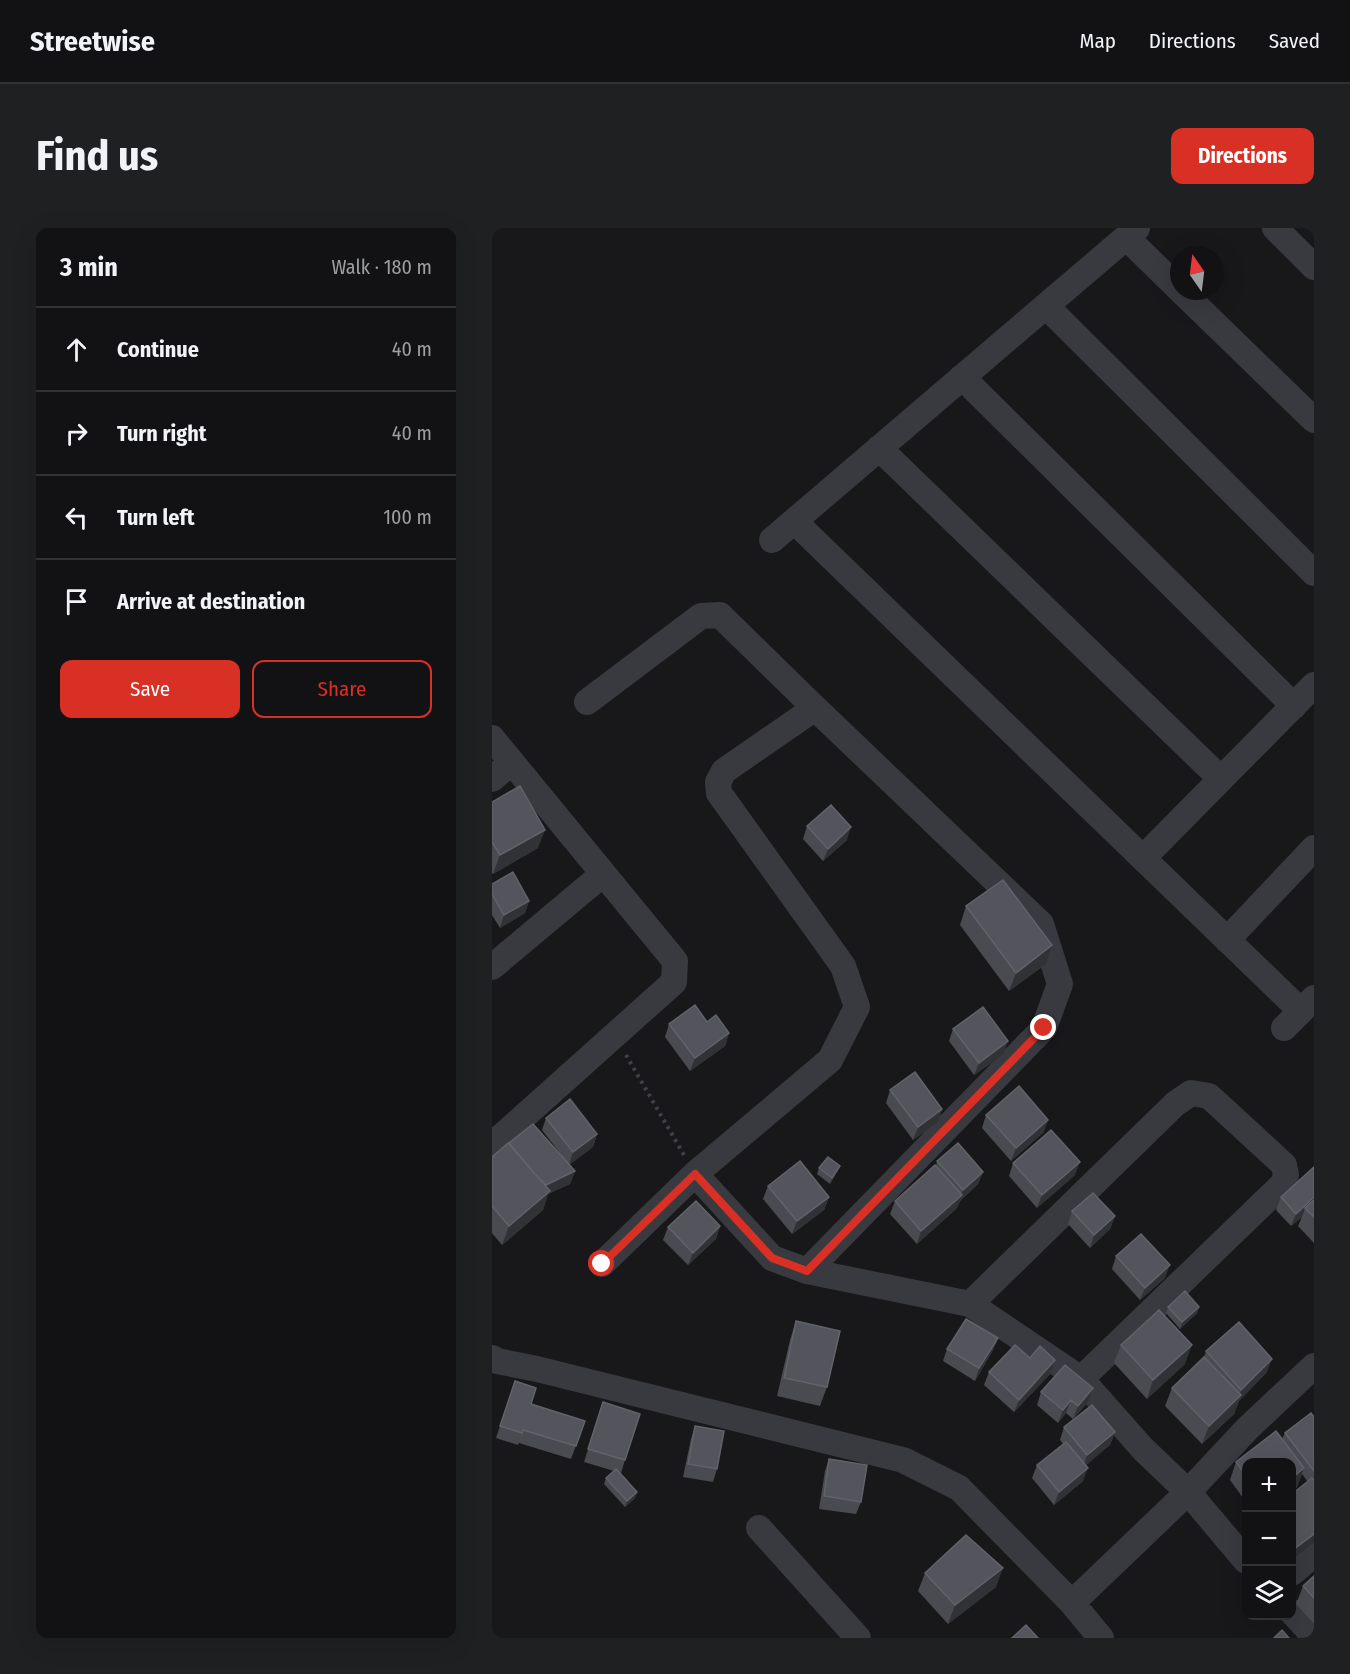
<!DOCTYPE html>
<meta charset="utf-8">
<style>
:root{--surface:#121214;--page:#1f2022;--text:#f1f3f6;--muted:#9c9ea0;--line:#313234;--accent:#d93025}
body{margin:0;font-family:"Fira Sans Condensed",sans-serif;background:var(--page);color:var(--text)}
.controls{position:absolute;right:18px;bottom:18px;display:grid;overflow:hidden;border-radius:12px;box-shadow:0 6px 24px #0002}
.controls button{width:54px;height:54px;display:grid;place-items:center;padding:0;border:0;border-bottom:2px solid var(--line);background:var(--surface);color:var(--text);font:30px sans-serif}
.compass{position:absolute;left:678px;top:18px;width:54px;height:54px;border-radius:50%;background:var(--surface);box-shadow:0 6px 24px #0002;rotate:346deg}
.stop{position:absolute;width:18px;height:18px;margin:-14px;border:4px solid #d93025;border-radius:50%;background:#fff}
.stop.end{background:#d93025;border-color:#fff;box-shadow:0 2px 6px #0008}
.list{margin:0;padding:0;list-style:none}
h2{display:flex;justify-content:space-between;align-items:center;height:78px;margin:0;padding:0 24px;font-size:26px}
h2 small{font-size:20px;font-weight:400;color:var(--muted)}
.list li{display:grid;grid-template-columns:39px 1fr auto;gap:18px;align-items:center;box-sizing:border-box;height:84px;padding:0 24px;border-top:2px solid var(--line)}
.list b{display:block;font-size:22px;white-space:nowrap}
.list em{font-size:20px;font-style:normal;color:var(--muted)}
.actions{display:flex;gap:12px;padding:18px 24px}
.actions a{flex:1;padding:14px 0;border:2px solid var(--accent);border-radius:12px;text-align:center;font-size:21px;color:var(--accent)}
.actions .main{background:var(--accent);color:#fff}
.icon{flex:none;width:33px;height:33px;fill:none;stroke:currentColor;stroke-width:2;stroke-linecap:round;stroke-linejoin:round}
.map{position:relative;flex:none;width:822px;height:1410px;overflow:hidden;border-radius:12px}
header{display:flex;align-items:center;gap:36px;box-sizing:border-box;height:84px;padding:0 30px;background:var(--surface);border-bottom:2px solid var(--line)}
header strong{font-size:28px}
nav{display:flex;gap:33px;margin-inline-start:auto;font-size:21px}
.intro{display:flex;align-items:center;justify-content:space-between;box-sizing:border-box;height:144px;padding:0 36px}
h1{margin:0;font-size:42px}
.button{padding:15px 27px;border-radius:12px;background:var(--accent);color:#fff;font-size:21px;font-weight:700}
main{display:flex;gap:36px;padding:0 36px}
aside{flex:1;background:var(--surface);border-radius:12px;box-shadow:0 6px 24px #0002}
.map>svg:first-child{display:block}
.lines{fill:none;stroke-linecap:round;stroke-linejoin:round}
.path{stroke:#3f4147;stroke-width:4;stroke-dasharray:3 4.5;stroke-linecap:butt}
.minor{stroke:#393a40;stroke-width:26}
.wall{fill:#494b50}
.shaded-wall{fill:#313236}
.building{fill:#54555c;stroke:#61636a;stroke-width:1.5}
.route{stroke:#d93025;stroke-width:8}
</style>
<header>
<strong>Streetwise</strong>
<nav><a>Map</a><a>Directions</a><a>Saved</a></nav>
</header>
<div class="intro"><h1>Find us</h1><a class="button">Directions</a></div>
<main>
<aside>
<h2>3 min<small>Walk · 180 m</small></h2>
<ul class="list">
<li><svg class="icon" aria-label="ahead" viewBox="0 0 24 24"><path d="M12 20V5M6 11l6-6 6 6"/></svg><div><b>Continue</b></div><em>40 m</em></li>
<li><svg class="icon" aria-label="right" viewBox="0 0 24 24"><path d="M7 20v-9h11M14 6l5 5-5 5"/></svg><div><b>Turn right</b></div><em>40 m</em></li>
<li><svg class="icon" aria-label="left" viewBox="0 0 24 24"><path d="M17 20v-9H6M10 6l-5 5 5 5"/></svg><div><b>Turn left</b></div><em>100 m</em></li>
<li><svg class="icon" aria-label="arrive" viewBox="0 0 24 24"><path d="M6 21V4h12l-3 4 3 4H6"/></svg><div><b>Arrive at destination</b></div></li>
</ul>
<div class="actions"><a class="main">Save</a><a>Share</a></div>
</aside>
<div class="map">
<svg width="822" height="1410" viewBox="0 0 822 1410">
<rect width="100%" height="100%" fill="#18181b"/>
<g class="lines">
<path class="path" d="M134 827 192 927"/>
<path class="minor" d="M783 0 822 39
M634 9 687 61
M689 63 822 192
M554 78 822 345
M470 149 802 478
M387 220 729 551
M302 293 809 783
M280 312 645 0
M95 474 209 388 228 387 323 480
M0 510 183 733 182 754 0 917
M0 551 20 534
M651 630 822 457
M735 712 822 620
M0 739 111 646
M792 800 822 770
M203 946 280 1030 315 1043
M110 1036 203 946 338 832 365 779 351 738 227 565 226 554 232 543 323 480 549 696 568 756 552 800 315 1043 478 1076 683 876 699 865 717 868 792 937 794 947 791 956 589 1151 651 1221 696 1264 754 1333
M478 1076 589 1151
M0 1130 5 1133 45 1141 411 1232 467 1260 580 1375 609 1410
M267 1300 366 1410
M800 1345 822 1326
M580 1375 696 1264 756 1200 822 1138
M800 1384 822 1408"/>
</g>
<path class="wall" d="M0 574 46 620 1 646 0 645Z
M315 598 355 612 331 633 311 611Z
M0 656 37 673 33 685 8 700 0 687Z
M474 678 554 736 517 763 468 697Z
M215 794 237 805 233 818 198 843 173 809 177 796Z
M461 801 512 826 482 847 457 813Z
M398 862 450 881 446 894 421 912 394 875Z
M494 887 552 904 519 933 490 900Z
M54 890 105 906 101 919 77 937 83 943 78 956 56 966 51 982 10 1017 0 1005V929L17 915 74 933 50 902Z
M445 933 491 944 486 956 468 973 465 980 425 1016 398 986 403 973 444 938Z
M521 935 583 947 545 980 517 948Z
M348 938 345 944 338 956 325 946 327 940Z
M822 939V1015L806 998 810 989 799 998 784 982 789 969Z
M276 958 337 969 332 982 300 1006 271 971Z
M580 983 623 988 618 1001 598 1020 576 996Z
M228 998 224 1011 196 1037 171 1012 176 999Z
M624 1028 673 1050 648 1072 620 1041Z
M676 1079H707L705 1085 688 1101 674 1085Z
M304 1093 335 1159 328 1178 285 1168 298 1112Z
M506 1110 501 1122 483 1153 451 1133 455 1121Z
M629 1117 693 1136 655 1171 622 1135Z
M714 1123 775 1144 747 1173 742 1186 710 1216 673 1178 680 1160 712 1129Z
M538 1130 563 1132 559 1145 522 1184 492 1157 497 1144Z
M23 1153 39 1176 93 1193 79 1231 27 1215 26 1217 4 1210Z
M601 1160 597 1173 581 1191 574 1185 566 1195 545 1177 549 1164Z
M111 1174 133 1232 129 1245 145 1264 143 1270 133 1279 112 1256 114 1250 122 1243 92 1234Z
M822 1189V1315L800 1332V1266L816 1254 810 1246 805 1259 800 1263V1234H754V1274L738 1252 744 1234 790 1211 793 1205Z
M203 1198 225 1241 221 1254 191 1249 199 1211Z
M572 1199 623 1204 618 1217 593 1237 591 1253 562 1277 540 1250 545 1237 571 1216 568 1212Z
M337 1231 369 1274 364 1286 327 1281 333 1243Z
M433 1345 504 1359 456 1396 426 1363Z
M822 1348V1396L804 1376 811 1358Z"/>
<path class="shaded-wall" d="M359 599 355 612 331 633 336 621Z
M53 602 46 620 1 646 8 627Z
M37 673 33 685 8 700 12 687Z
M560 717 554 736 517 763 524 745Z
M237 805 233 818 198 843 203 830Z
M516 813 512 826 482 847 487 835Z
M450 881 446 894 421 912 426 899Z
M556 892 552 904 519 933 524 920Z
M105 906 101 919 77 937 81 924Z
M588 934 583 947 545 980 550 967Z
M348 938 345 944 338 956 340 950Z
M83 943 78 956 56 966 51 982 10 1017 17 998 50 970 54 957Z
M491 944 486 956 468 973 465 980 425 1016 429 1003 468 969 471 962Z
M337 969 332 982 300 1006 305 993Z
M822 969V978L813 980 810 989 799 998 804 986Z
M623 988 618 1001 598 1020 602 1007Z
M228 998 224 1011 196 1037 201 1025Z
M678 1037 673 1050 648 1072 653 1060Z
M707 1079 705 1085 688 1101 690 1094Z
M506 1110 501 1122 483 1153 487 1140Z
M700 1117 693 1136 655 1171 661 1152Z
M780 1131 775 1144 747 1173 742 1186 710 1216 717 1198 747 1169 749 1162Z
M563 1132 559 1145 522 1184 527 1172Z
M601 1160 597 1173 581 1191 586 1178Z
M579 1172 574 1185 566 1195 571 1182Z
M623 1204 618 1217 591 1240 595 1227Z
M596 1240 591 1253 562 1277 567 1264Z
M812 1240 805 1259 800 1263V1250Z
M145 1264 143 1270 133 1279 135 1273Z
M822 1306V1315L800 1332V1329L802 1321Z
M511 1340 504 1359 456 1396 463 1377Z"/>
<path class="building" d="M28 558 53 602 8 627 0 614V574Z
M339 577 359 599 336 621 315 598Z
M21 644 37 673 12 687 0 666V656Z
M511 652 560 717 524 745 474 678Z
M203 777 215 794 224 787 237 805 203 830 177 796Z
M491 779 516 813 487 835 461 801Z
M423 844 450 881 426 899 398 862Z
M527 858 556 892 524 920 494 887Z
M78 871 105 906 81 924 54 890Z
M41 896 83 943 54 957 43 946 17 915Z
M559 902 588 934 550 967 521 935Z
M16 915 58 963 17 998 0 978V929Z
M466 915 491 944 471 962 445 933Z
M336 929 348 938 340 950 327 940Z
M308 933 337 969 305 993 276 958Z
M443 937 470 967 429 1003 403 973Z
M822 939V969L804 986 789 969Z
M601 965 623 988 602 1007 580 983Z
M822 972V989L813 980Z
M204 973 228 998 201 1025 176 999Z
M649 1006 678 1037 653 1060 624 1028Z
M693 1063 707 1079 690 1094 676 1079Z
M667 1082 700 1117 661 1152 629 1117Z
M474 1091 506 1110 487 1140 455 1121Z
M304 1093 348 1103 335 1159 292 1150Z
M747 1094 780 1131 749 1162 714 1123Z
M523 1117 538 1130 548 1118 563 1132 527 1172 497 1144Z
M712 1129 749 1167 717 1198 680 1160Z
M573 1137 601 1160 586 1178 579 1172 571 1182 549 1164Z
M23 1153 44 1160 39 1176 93 1193 84 1218 31 1202 30 1205 8 1198Z
M111 1174 148 1186 133 1232 96 1221Z
M600 1177 623 1204 595 1227 572 1199Z
M819 1185 822 1189V1243L793 1205Z
M203 1198 232 1203 225 1241 196 1236Z
M784 1203 812 1240 800 1250V1234H754V1247L744 1234Z
M574 1214 596 1240 567 1264 545 1237Z
M337 1231 375 1237 369 1274 332 1268Z
M124 1241 145 1264 135 1273 114 1250Z
M820 1250 822 1252V1306L802 1321 800 1317V1266Z
M474 1307 511 1340 463 1377 433 1345Z
M822 1348V1370L811 1358Z
M534 1397 546 1410H520Z
M790 1402 797 1410H782Z"/>
<g class="lines">
<path class="route" d="M110 1036 203 946 280 1030 315 1043 552 800"/>
</g>
</svg>
<div class="controls">
<button>+</button>
<button>−</button>
<button><svg class="icon" aria-label="layers" viewBox="0 0 24 24"><path d="M12 4l9 5-9 5-9-5zM3 14l9 5 9-5"/></svg></button>
</div>
<svg class="compass" viewBox="-18 -18 36 36"><path d="M0-13l5 13h-10z" fill="#e53935"/><path d="M0 13l5-13h-10z" fill="#9c9ea0"/></svg>
<div class="stop" style="left:110px;top:1036px"></div>
<div class="stop end" style="left:552px;top:800px"></div>
</div>
</main>
